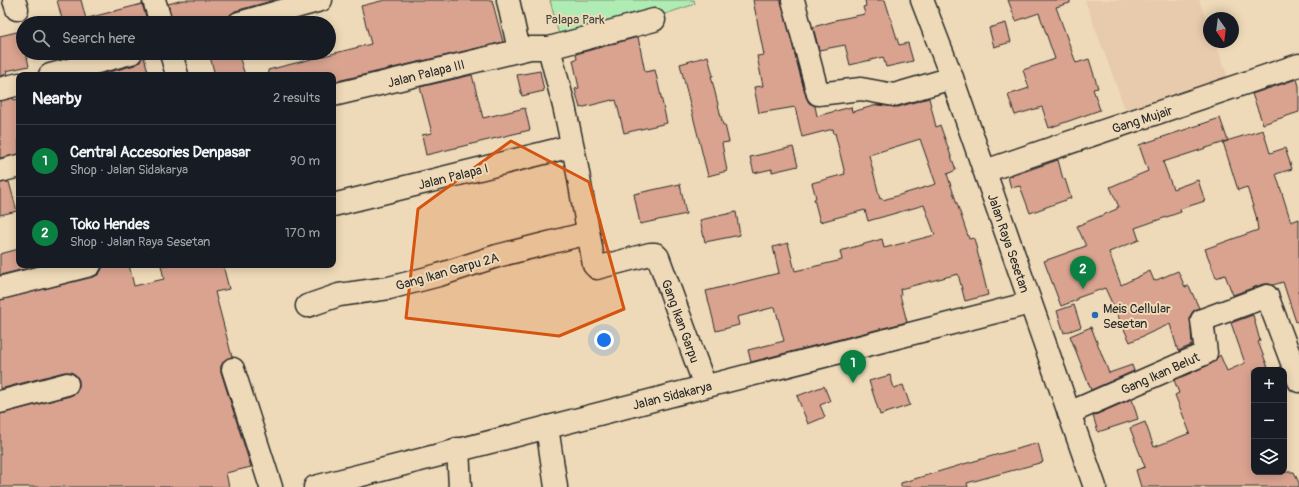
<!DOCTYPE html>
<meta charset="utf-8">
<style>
:root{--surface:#171b24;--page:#242831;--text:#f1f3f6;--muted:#9ea1a6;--line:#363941;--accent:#0b8043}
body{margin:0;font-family:Pangolin,sans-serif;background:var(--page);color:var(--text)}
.controls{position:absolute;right:12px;bottom:12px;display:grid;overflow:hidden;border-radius:8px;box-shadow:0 2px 10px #0003}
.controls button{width:36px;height:36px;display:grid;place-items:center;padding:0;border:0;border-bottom:1px solid var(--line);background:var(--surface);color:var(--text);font:20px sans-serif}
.compass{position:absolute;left:1203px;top:12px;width:36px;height:36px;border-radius:50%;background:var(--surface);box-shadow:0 2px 10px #0003;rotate:166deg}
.you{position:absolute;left:604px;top:340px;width:14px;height:14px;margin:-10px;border:3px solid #fff;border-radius:50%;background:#1a73e8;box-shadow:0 0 0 6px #1a73e833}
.badge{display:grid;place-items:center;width:26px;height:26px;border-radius:50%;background:var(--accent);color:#fff;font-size:13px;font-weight:700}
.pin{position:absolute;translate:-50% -33px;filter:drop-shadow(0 1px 2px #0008)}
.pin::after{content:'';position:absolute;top:21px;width:14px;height:12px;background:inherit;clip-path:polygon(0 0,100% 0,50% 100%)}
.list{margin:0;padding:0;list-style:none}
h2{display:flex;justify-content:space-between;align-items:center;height:52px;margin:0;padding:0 16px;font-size:17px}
h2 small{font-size:13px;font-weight:400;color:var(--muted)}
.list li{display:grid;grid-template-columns:26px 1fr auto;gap:12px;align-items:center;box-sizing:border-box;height:72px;padding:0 16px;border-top:1px solid var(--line)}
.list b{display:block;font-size:15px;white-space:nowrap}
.list p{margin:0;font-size:13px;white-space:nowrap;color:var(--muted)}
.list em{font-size:13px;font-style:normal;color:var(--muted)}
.icon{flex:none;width:22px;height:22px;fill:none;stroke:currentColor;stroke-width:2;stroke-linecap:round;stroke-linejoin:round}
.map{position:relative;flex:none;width:1299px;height:487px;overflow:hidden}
.search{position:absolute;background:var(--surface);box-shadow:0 2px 10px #0003;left:16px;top:16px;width:320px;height:44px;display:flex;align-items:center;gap:10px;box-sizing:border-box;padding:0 14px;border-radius:22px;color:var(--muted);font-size:15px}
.panel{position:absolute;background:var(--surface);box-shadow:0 2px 10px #0003;left:16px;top:72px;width:320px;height:196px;border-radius:8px}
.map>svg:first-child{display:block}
.built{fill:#e8caac}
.green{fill:#afecb3;stroke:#6d8c6f}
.building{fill:#d9a390;stroke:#2b2b2b;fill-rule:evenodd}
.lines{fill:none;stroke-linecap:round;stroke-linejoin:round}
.minor-casing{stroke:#2b2b2b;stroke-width:25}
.tertiary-casing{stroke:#2b2b2b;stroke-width:25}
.secondary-casing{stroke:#2b2b2b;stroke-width:25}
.minor{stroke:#eedab8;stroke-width:22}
.tertiary{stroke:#eedab8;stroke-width:22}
.secondary{stroke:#eedab8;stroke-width:22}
.marked{fill:#d5540f;fill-opacity:0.2;stroke:#d5540f;stroke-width:3;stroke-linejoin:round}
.poi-dot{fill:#1f6fb2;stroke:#eedab8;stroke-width:1.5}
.labels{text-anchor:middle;stroke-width:4;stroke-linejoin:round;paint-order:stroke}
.park-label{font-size:13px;fill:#3f483f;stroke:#eedab8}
.street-label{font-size:13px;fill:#2b2b2b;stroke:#eedab8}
.poi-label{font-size:13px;fill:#2b2b2b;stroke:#eedab8;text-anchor:start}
</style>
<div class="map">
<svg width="1299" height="487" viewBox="0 0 1299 487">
<rect width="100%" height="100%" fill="#eedab8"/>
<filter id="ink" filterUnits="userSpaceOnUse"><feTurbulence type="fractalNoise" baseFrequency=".025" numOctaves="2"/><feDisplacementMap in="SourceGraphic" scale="8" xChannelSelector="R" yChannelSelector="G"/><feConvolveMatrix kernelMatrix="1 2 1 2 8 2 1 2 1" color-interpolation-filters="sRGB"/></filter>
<g filter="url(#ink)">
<path class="built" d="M1085 0H1199L1209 27V42H1215L1231 85 1129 120Z"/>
<path class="green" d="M550 0H694L695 4 653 18 561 43Z"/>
<path class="building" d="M57 0H81L87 23H63Z
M183 0H275L235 11 230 15 227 23H173L168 4Z
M385 0H492L503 42 333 82V75H269L268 70 371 44 361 6Z
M753 0H781L806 97 809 103 815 106 817 116 851 107 852 112 877 105 898 107 929 98 936 127 940 125 956 170 947 174 969 239 974 238 988 295 965 301 958 274 900 289 901 295H900L907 322 751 362 748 350 784 341 775 307 737 317 739 325 716 331 706 291 779 273 773 247 788 243 795 271 842 260 840 251 882 239 884 248 935 235 924 205 868 221 865 210 820 222 814 199 816 198 812 183 845 174 835 133 834 134 833 129 802 137 795 107 759 113 754 87 763 86 757 56 764 55ZM920 139 936 184 883 200 882 198 880 199 869 155Z
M865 0H885L899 45 908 43 913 61 886 67 883 57 850 65 845 45 819 50 813 27 835 21V20L865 14 863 7 866 6Z
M1008 0H1070V3L1056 7 1076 63 1089 59 1098 88 1093 89 1100 110 1049 128 1042 107 1015 115 1008 95 1029 88 1023 70 1055 59 1039 13 1016 21Z
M142 4 148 23H89L88 18Z
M1006 23 1011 42 994 47 989 28Z
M21 31 23 41V53H26L29 66 6 71 7 74 0 76V36Z
M638 37 645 72 655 70 667 123 624 133 616 100 612 101V100L580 108 575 89 579 88 573 60 577 59 576 54Z
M209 53H238L245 75H215Z
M143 54 149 75H98L135 65 140 62Z
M708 56 713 76H711L723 125H725L729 142 722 143 727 171 708 176 680 64Z
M540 71 544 91 522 96 517 75Z
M472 75 483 118 525 108 530 130 426 155 422 135 432 133 420 87Z
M1297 79 1299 86V112L1263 124 1252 94Z
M13 98 14 100 19 99V154L0 158V101Z
M1220 118 1228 141 1163 162 1173 189 1198 180 1205 201 1180 209 1181 212 1135 228 1139 240 1109 252 1121 285 1150 271 1154 281 1178 271 1185 287 1189 286 1199 308 1193 311 1190 316 1192 345 1178 351 1170 324 1130 342 1105 288 1077 298V300L1061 306 1044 261 1086 246 1077 226 1117 209V207H1119L1110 187 1148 171 1139 145Z
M1263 130 1270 153 1285 148 1292 169 1276 174 1291 222 1299 219V321L1296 322 1283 282 1273 285 1269 284H1263L1233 295 1225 275 1216 278 1205 249 1258 230 1256 216 1247 187 1238 190 1223 142Z
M793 147 798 166 772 172V169L754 173 750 157Z
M1058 160 1063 179H1065L1071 198 1030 213 1020 186 1011 188 1008 177Z
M9 182 17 211 0 215V183Z
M680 184 686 214 640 224 634 194Z
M736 212 740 235 705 242 700 220Z
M19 249V265H40L0 275V254Z
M102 265H129L134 286 164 279 161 265H223L229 289 215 292 232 357 224 361 221 366V372L251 467 226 473 229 487H0V414L70 396 76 393 79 387V380L76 375 71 372H64L0 389V300L93 277 99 274 102 269Z
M1074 305 1081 327 1064 333 1057 311Z
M1253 315 1260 341 1258 342 1269 370H1254V472H1294L1299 483V487H1141L1136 470 1145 467 1130 428 1145 422 1154 447 1190 433 1175 395 1179 393 1174 380 1211 364 1220 355 1227 371 1245 363 1231 323Z
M1091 327 1109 373 1132 365 1134 371 1091 390 1070 336Z
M890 375 894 388 903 385 910 405 880 415 869 381Z
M824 386 830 401 820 405 825 417 808 424 797 396Z
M1132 399 1138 419 1098 432 1093 416Z
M1038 443 1043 462 967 483 968 487H901V483L964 464Z"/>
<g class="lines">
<defs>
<path id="minor" d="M14 0 17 9
M154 0 161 23
M508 0 519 50
M793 0 818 94 861 89 894 95 952 78
M239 23 321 0
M549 48 564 106 576 162 594 265 597 268 600 267 650 254H655L658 257 705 386
M171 53 177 75
M50 75 131 53
M0 89 19 84
M333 95 530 48H549L654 20
M0 171 19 166
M985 171 1299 65
M333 205 572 146
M0 288 90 265
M307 306 339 295 389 288 439 275 497 256 588 233
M233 369 271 487
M0 402 67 384
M1069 413 1206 353 1202 320 1267 296 1299 381
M547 427 556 487
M458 449 460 487"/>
<path id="tertiary" d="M315 487 1030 303"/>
<path id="secondary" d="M922 0 952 78 1095 487"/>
</defs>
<use href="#minor" class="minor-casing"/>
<use href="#tertiary" class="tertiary-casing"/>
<use href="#secondary" class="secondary-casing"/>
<use href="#minor" class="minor"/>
<use href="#tertiary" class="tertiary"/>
<use href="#secondary" class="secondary"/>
</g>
</g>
<path class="marked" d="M511 141 589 182 624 309 559 336 406 318 418 209Z"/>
<circle class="poi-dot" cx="1095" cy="315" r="4"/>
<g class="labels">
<g class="park-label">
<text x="575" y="24">Palapa Park</text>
</g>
<g class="street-label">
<text transform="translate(426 73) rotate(-14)" y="5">Jalan Palapa III</text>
<text transform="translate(1142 119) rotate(-18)" y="5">Gang Mujair</text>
<text transform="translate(453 176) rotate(-14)" y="5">Jalan Palapa I</text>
<text transform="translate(1009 243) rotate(71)" y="5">Jalan Raya Sesetan</text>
<text transform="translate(447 271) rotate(-16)" y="5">Gang Ikan Garpu 2A</text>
<text transform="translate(681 321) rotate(70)" y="5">Gang Ikan Garpu</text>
<text transform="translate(1160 373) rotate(-24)" y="5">Gang Ikan Belut</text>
<text transform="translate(672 395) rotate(-14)" y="5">Jalan Sidakarya</text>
</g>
<g class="poi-label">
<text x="1103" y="313">Meis Cellular<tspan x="1103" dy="15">Sesetan</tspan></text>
</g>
</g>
</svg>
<div class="controls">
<button>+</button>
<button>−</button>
<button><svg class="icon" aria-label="layers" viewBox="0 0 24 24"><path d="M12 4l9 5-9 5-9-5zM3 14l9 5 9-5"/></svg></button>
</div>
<svg class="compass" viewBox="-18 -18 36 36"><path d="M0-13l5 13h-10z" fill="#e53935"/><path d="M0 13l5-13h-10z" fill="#9ea1a6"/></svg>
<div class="you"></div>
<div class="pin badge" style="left:853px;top:383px">1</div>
<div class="pin badge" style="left:1083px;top:289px">2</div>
<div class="search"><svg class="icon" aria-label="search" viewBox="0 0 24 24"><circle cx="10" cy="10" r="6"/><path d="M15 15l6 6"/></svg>Search here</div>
<section class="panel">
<h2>Nearby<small>2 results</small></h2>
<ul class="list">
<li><span class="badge">1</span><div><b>Central Accesories Denpasar</b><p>Shop · Jalan Sidakarya</p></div><em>90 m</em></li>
<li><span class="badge">2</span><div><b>Toko Hendes</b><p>Shop · Jalan Raya Sesetan</p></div><em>170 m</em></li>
</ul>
</section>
</div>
